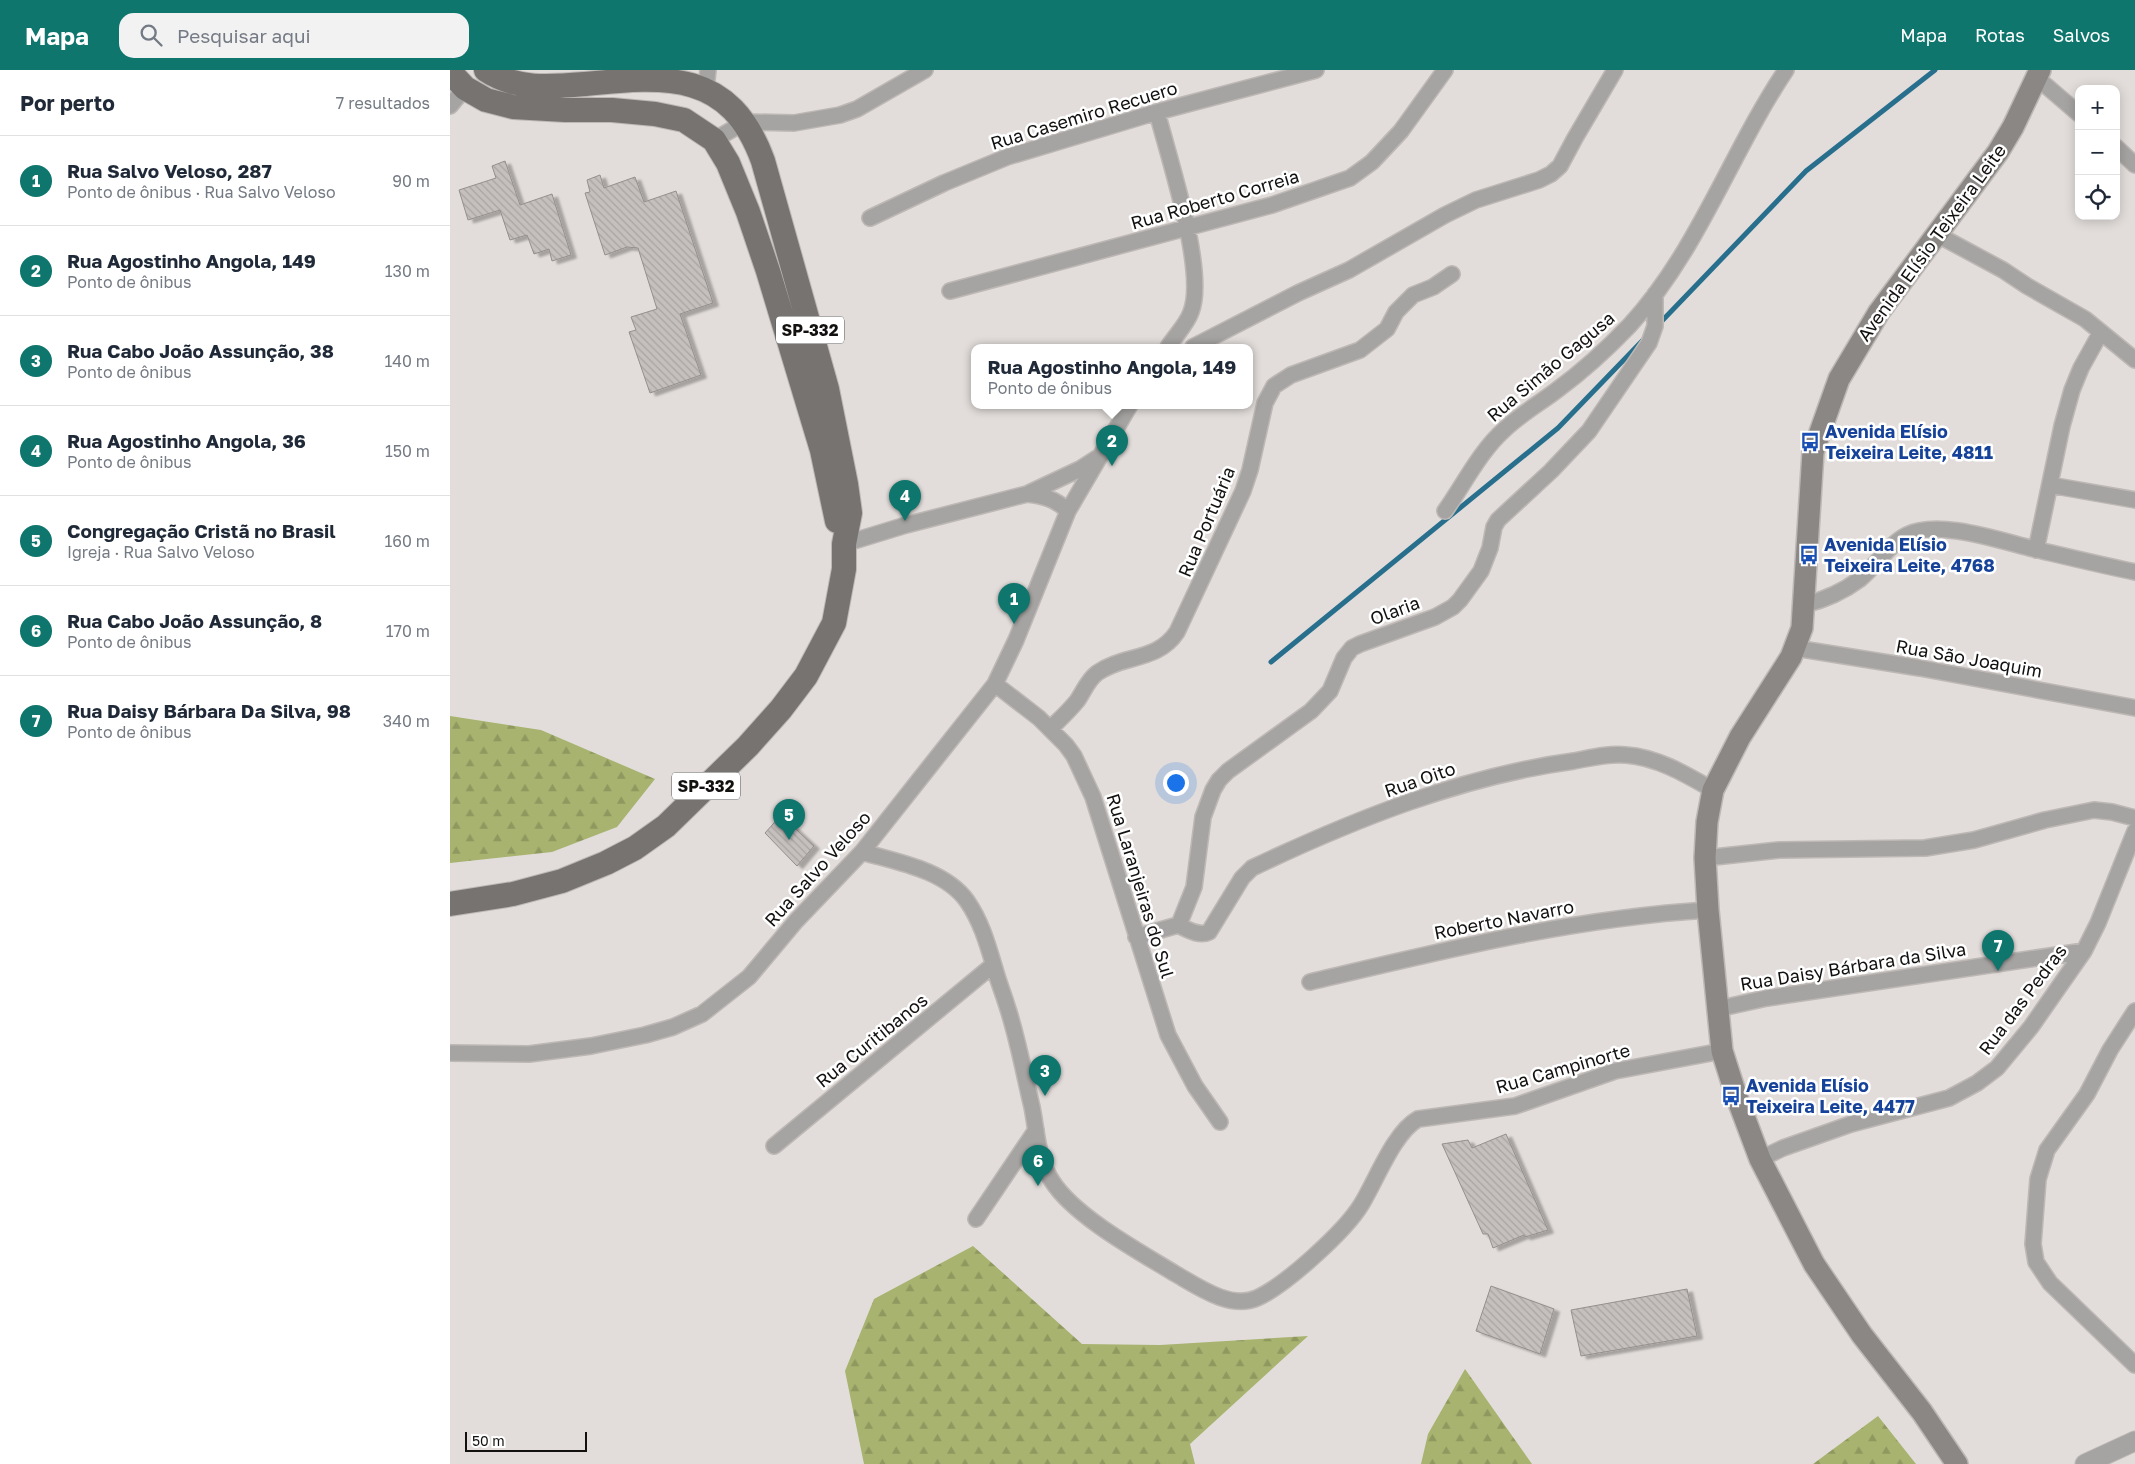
<!DOCTYPE html>
<html lang="pt">
<meta charset="utf-8">
<style>
:root{--surface:#fff;--page:#f2f2f3;--text:#1f2937;--muted:#747a83;--line:#e0e1e3;--accent:#0f766e}
body{margin:0;font-family:"Golos Text",sans-serif;background:var(--page);color:var(--text)}
.controls{position:absolute;right:15px;top:15px;display:grid;overflow:hidden;border-radius:10px;box-shadow:0 2px 12px #0003}
.controls button{width:45px;height:45px;display:grid;place-items:center;padding:0;border:0;border-bottom:1px solid var(--line);background:var(--surface);color:var(--text);font:25px sans-serif}
.scale{position:absolute;left:15px;bottom:12px;width:122px;box-sizing:border-box;padding-left:5px;border:2px solid #12110f;border-top:0;font-size:14px;line-height:18px;white-space:nowrap;color:#12110f;-webkit-text-stroke:4px #fff;paint-order:stroke}
.you{position:absolute;left:725px;top:712px;width:18px;height:18px;margin:-12px;border:4px solid #fff;border-radius:50%;background:#1a73e8;box-shadow:0 0 0 8px #1a73e833}
.badge{display:grid;place-items:center;width:32px;height:32px;border-radius:50%;background:var(--accent);color:#fff;font-size:16px;font-weight:700}
.pin{position:absolute;translate:-50% -41px;filter:drop-shadow(0 1px 2px #0008)}
.pin::after{content:'';position:absolute;top:26px;width:18px;height:15px;background:inherit;clip-path:polygon(0 0,100% 0,50% 100%)}
.popup{position:absolute;left:521px;top:274px;width:282px;height:65px;box-sizing:border-box;display:grid;place-content:center;border-radius:10px;background:var(--surface);filter:drop-shadow(0 1px 4px #0005);font-size:16px;white-space:nowrap;color:var(--muted)}
.popup b{font-size:19px;color:var(--text)}
.popup::after{content:'';position:absolute;left:50%;top:100%;margin-left:-10px;border:10px solid transparent;border-top-color:var(--surface)}
.list{margin:0;padding:0;list-style:none}
h2{display:flex;justify-content:space-between;align-items:center;height:65px;margin:0;padding:0 20px;font-size:21px}
h2 small{font-size:16px;font-weight:400;color:var(--muted)}
.list li{display:grid;grid-template-columns:32px 1fr auto;gap:15px;align-items:center;box-sizing:border-box;height:90px;padding:0 20px;border-top:1px solid var(--line)}
.list b{display:block;font-size:19px;white-space:nowrap}
.list p{margin:0;font-size:16px;white-space:nowrap;color:var(--muted)}
.list em{font-size:16px;font-style:normal;color:var(--muted)}
.icon{flex:none;width:28px;height:28px;fill:none;stroke:currentColor;stroke-width:2;stroke-linecap:round;stroke-linejoin:round}
.map{position:relative;flex:none;width:1685px;height:1394px;overflow:hidden}
header{display:flex;align-items:center;gap:30px;box-sizing:border-box;height:70px;padding:0 25px;background:var(--accent);color:#fff}
header strong{font-size:24px}
nav{display:flex;gap:28px;margin-inline-start:auto;font-size:18px}
.search{width:350px;height:45px;background:var(--page);display:flex;align-items:center;gap:12px;box-sizing:border-box;padding:0 18px;border-radius:15px;color:var(--muted);font-size:19px}
main{display:flex}
aside{flex:1;background:var(--surface)}
.map>svg:first-child{display:block}
.forest{fill:url(#forest-firs)}
.lines{fill:none;stroke-linecap:round;stroke-linejoin:round}
.stream{stroke:#286f8d;stroke-width:5}
.building{fill:url(#building-back-hatch);stroke:#948f8e;filter:url(#shadow)}
.minor-casing{stroke:#bdb8b5;stroke-width:18}
.tertiary-casing{stroke:#bdb8b5;stroke-width:21}
.secondary-casing{stroke:#bdb8b5;stroke-width:24}
.primary-casing{stroke:#bdb8b5;stroke-width:26}
.minor{stroke:#a5a4a2;stroke-width:15}
.tertiary{stroke:#a5a4a2;stroke-width:19}
.secondary{stroke:#8a8785;stroke-width:21}
.primary{stroke:#767370;stroke-width:24}
.labels{text-anchor:middle;stroke-width:5;stroke-linejoin:round;paint-order:stroke}
.shield{fill:#fff;stroke:#595857;stroke-width:1}
.shield-label{font-size:16px;font-weight:bold;fill:#12110f}
.street-label{font-size:18px;fill:#12110f;stroke:#fff}
.transit-label{font-size:18px;font-weight:bold;fill:#164399;stroke:#fff;text-anchor:start}
</style>
<header>
<strong>Mapa</strong>
<div class="search"><svg class="icon" aria-label="search" viewBox="0 0 24 24"><circle cx="10" cy="10" r="6"/><path d="M15 15l6 6"/></svg>Pesquisar aqui</div>
<nav><a>Mapa</a><a>Rotas</a><a>Salvos</a></nav>
</header>
<main>
<aside>
<h2>Por perto<small>7 resultados</small></h2>
<ul class="list">
<li><span class="badge">1</span><div><b>Rua Salvo Veloso, 287</b><p>Ponto de ônibus · Rua Salvo Veloso</p></div><em>90 m</em></li>
<li><span class="badge">2</span><div><b>Rua Agostinho Angola, 149</b><p>Ponto de ônibus</p></div><em>130 m</em></li>
<li><span class="badge">3</span><div><b>Rua Cabo João Assunção, 38</b><p>Ponto de ônibus</p></div><em>140 m</em></li>
<li><span class="badge">4</span><div><b>Rua Agostinho Angola, 36</b><p>Ponto de ônibus</p></div><em>150 m</em></li>
<li><span class="badge">5</span><div><b>Congregação Cristã no Brasil</b><p>Igreja · Rua Salvo Veloso</p></div><em>160 m</em></li>
<li><span class="badge">6</span><div><b>Rua Cabo João Assunção, 8</b><p>Ponto de ônibus</p></div><em>170 m</em></li>
<li><span class="badge">7</span><div><b>Rua Daisy Bárbara Da Silva, 98</b><p>Ponto de ônibus</p></div><em>340 m</em></li>
</ul>
</aside>
<div class="map">
<svg width="1685" height="1394" viewBox="0 0 1685 1394">
<defs>
<pattern id="forest-firs" width="22" height="20" patternUnits="userSpaceOnUse" patternTransform="scale(1.25)"><rect width="22" height="20" fill="#a7b36f"/><path d="M5 1l3.5 6h-7zM16 11l3.5 6h-7z" fill="#8f995f"/></pattern>
<pattern id="building-back-hatch" width="6" height="6" patternUnits="userSpaceOnUse" patternTransform="scale(1.25)"><rect width="6" height="6" fill="#c5c0be"/><path d="M-1 5l2 2M0 0l6 6M5-1l2 2" fill="none" stroke="#a8a4a2"/></pattern>
<filter id="shadow"><feDropShadow dx="5.5" dy="3" stdDeviation="1" flood-color="#0004"/></filter>
</defs>
<rect width="100%" height="100%" fill="#e2ddda"/>
<path class="forest" d="M0 646 91 660 205 709 167 757 102 782 0 793Z
M523 1176 632 1274 710 1275 858 1266 740 1374 745 1394H414L395 1301 424 1229Z
M1015 1299 1082 1394H971L978 1364Z
M1428 1346 1466 1394H1363Z"/>
<g class="lines">
<path class="stream" d="M1209 254 1356 101 1485 0
M821 592 1108 358 1194 269"/>
</g>
<path class="building" d="M55 91 70 135 102 124 121 185 102 191 99 179 84 184 77 165 60 170 50 140 18 150 9 120 46 108 42 96Z
M150 105 154 118 185 107 194 132 226 121 263 233 230 244 251 305 200 323 179 262 186 260 181 247 207 239 188 178 177 177 155 185 135 123 140 122 137 110Z
M331 745 364 776 347 796 315 763Z
M1056 1064 1098 1160 1075 1167 1074 1165 1043 1178 1038 1164H1033L992 1074 1018 1070 1022 1078Z
M1041 1216 1104 1239 1090 1284 1026 1261Z
M1237 1219 1247 1266 1131 1286 1121 1240Z"/>
<g class="lines">
<defs>
<path id="minor" d="M1586 7 1629 44
M256 19 258 0
M0 36 15 18
M707 42C718 86 757 202 741 242 737 254 725 266 718 277
M264 70 295 52 344 53 390 45 407 39 475 0
M1666 77 1685 95
M420 148 494 113 557 87 707 42 866 0
M1488 165 1553 200 1577 216 1635 249 1685 290
M500 221 822 135 900 108 922 92 951 61 995 0
M743 277 848 223 899 200 995 145 1026 130 1089 110 1101 104 1110 96 1125 68 1165 0
M1600 415 1685 430
M579 423 630 399 647 388
M995 441C1014 414 1030 381 1055 359 1071 344 1090 333 1107 320 1133 301 1158 278 1180 255 1248 181 1281 82 1336 0
M394 474 456 455 577 424C595 426 605 429 618 441
M1586 480 1612 356 1622 320 1631 298 1651 262
M1354 535C1374 530 1394 521 1410 509 1426 496 1438 475 1457 465 1489 449 1551 471 1584 479 1618 487 1651 495 1685 502
M1345 578 1470 598 1685 638
M545 614 589 648 616 675 624 686 643 727 718 965 745 1016 770 1052
M600 659C609 650 619 641 627 631 634 621 637 611 647 603 674 584 707 592 727 562L793 421 800 400 815 333 824 316 841 305 910 280 937 259 946 242 963 225 983 217 1002 204
M412 782C447 792 495 800 517 831 533 854 539 880 547 906 550 916 554 926 557 936 568 969 574 1004 582 1037 587 1062 587 1088 602 1111 624 1146 688 1181 724 1203 747 1216 780 1240 807 1228 836 1215 895 1161 911 1135 926 1111 944 1062 968 1049L1065 1036 1165 1001 1272 981
M1255 788 1329 780 1475 778 1524 770 1595 750 1644 740 1662 742 1685 748
M728 855C737 859 749 867 759 862L792 808 802 798C903 750 1012 706 1124 691 1140 688 1159 683 1176 685 1207 687 1237 705 1263 720
M686 867 728 855 730 852 744 817 753 747 763 720 769 710 778 701 861 641 880 621 894 588 902 578 910 574 985 547 1003 537 1010 530 1031 501 1040 478 1044 457 1048 450 1101 401 1139 361 1199 273 1205 256V224
M860 912C991 881 1123 848 1258 840
M1267 939 1317 928 1634 881
M1685 941 1660 980 1637 1024 1597 1080 1588 1109 1583 1174 1586 1192 1600 1213 1685 1295
M0 983 79 984 141 976 195 965 223 957 252 944 299 907 346 851 412 782 545 614 566 570 618 441 680 335
M324 1076 543 895
M1310 1089 1333 1078 1401 1054 1499 1028 1527 1013 1547 998 1581 957 1634 881 1648 853 1685 761
M526 1149 586 1060"/>
<path id="tertiary" d="M1635 1394 1685 1371"/>
<path id="secondary" d="M1507 1394 1472 1342 1412 1265 1364 1194 1310 1089 1286 1025 1272 981 1258 840 1255 788 1257 752 1263 720 1290 667 1341 587 1352 558 1363 382 1389 309 1429 242 1548 82 1563 57 1590 0"/>
<path id="primary" d="M0 2 15 18 36 30 63 37 115 40H162L205 44 234 50 264 70 278 93 298 142 318 201 372 380 387 451
M0 834 63 824 112 811 156 793 185 778 216 756 298 676 331 639 356 606 384 553 394 499V474L400 443 396 414 377 319 313 91C280 0 217 6 135 14 100 17 66 20 36 0"/>
</defs>
<use href="#minor" class="minor-casing"/>
<use href="#tertiary" class="tertiary-casing"/>
<use href="#secondary" class="secondary-casing"/>
<use href="#primary" class="primary-casing"/>
<use href="#minor" class="minor"/>
<use href="#tertiary" class="tertiary"/>
<use href="#secondary" class="secondary"/>
<use href="#primary" class="primary"/>
</g>
<defs>
<symbol id="bus-bare" viewBox="-9 -9 18 18"><path d="M-5-6H5V4H4V6H2V4H-2V6H-4V4H-5ZM-3.5-4V0h7V-4ZM-3.5 1.2v1.5H-2V1.2ZM2 1.2v1.5H3.5V1.2Z" fill="#1a4fb4" stroke="#fff" stroke-width="2.5" paint-order="stroke"/></symbol>
</defs>
<g fill-rule="evenodd">
<use href="#bus-bare" x="1346" y="358" width="28" height="28"/>
<use href="#bus-bare" x="1345" y="471" width="28" height="28"/>
<use href="#bus-bare" x="1267" y="1012" width="28" height="28"/>
</g>
<g class="labels">
<g class="shield">
<rect x="326" y="246.5" width="68" height="27" rx="4"/>
<rect x="222" y="702.5" width="68" height="27" rx="4"/>
</g>
<g class="shield-label">
<text x="360" y="266">SP-332</text>
<text x="256" y="722">SP-332</text>
</g>
<g class="street-label">
<text transform="translate(634 46) rotate(-17)" y="6">Rua Casemiro Recuero</text>
<text transform="translate(765 130) rotate(-16)" y="6">Rua Roberto Correia</text>
<text transform="translate(1482 173) rotate(-54)" y="6">Avenida Elísio Teixeira Leite</text>
<text transform="translate(1101 297) rotate(-40)" y="6">Rua Simão Gagusa</text>
<text transform="translate(757 452) rotate(-67)" y="6">Rua Portuária</text>
<text transform="translate(945 541) rotate(-20)" y="6">Olaria</text>
<text transform="translate(1519 589) rotate(10)" y="6">Rua São Joaquim</text>
<text transform="translate(970 710) rotate(-19)" y="6">Rua Oito</text>
<text transform="translate(368 799) rotate(-48)" y="6">Rua Salvo Veloso</text>
<text transform="translate(690 816) rotate(73)" y="6">Rua Laranjeiras do Sul</text>
<text transform="translate(1054 850) rotate(-11)" y="6">Roberto Navarro</text>
<text transform="translate(1403 897) rotate(-9)" y="6">Rua Daisy Bárbara da Silva</text>
<text transform="translate(1573 930) rotate(-53)" y="6">Rua das Pedras</text>
<text transform="translate(422 971) rotate(-39)" y="6">Rua Curitibanos</text>
<text transform="translate(1113 999) rotate(-16)" y="6">Rua Campinorte</text>
</g>
<g class="transit-label">
<text x="1375" y="368">Avenida Elísio<tspan x="1375" dy="21">Teixeira Leite, 4811</tspan></text>
<text x="1374" y="481">Avenida Elísio<tspan x="1374" dy="21">Teixeira Leite, 4768</tspan></text>
<text x="1296" y="1022">Avenida Elísio<tspan x="1296" dy="21">Teixeira Leite, 4477</tspan></text>
</g>
</g>
</svg>
<div class="controls">
<button>+</button>
<button>−</button>
<button><svg class="icon" aria-label="locate" viewBox="0 0 24 24"><circle cx="12" cy="12" r="6"/><path d="M12 2v4M12 18v4M2 12h4M18 12h4"/></svg></button>
</div>
<div class="scale">50 m</div>
<div class="you"></div>
<div class="pin badge" style="left:564px;top:554px">1</div>
<div class="pin badge" style="left:662px;top:396px">2</div>
<div class="popup"><b>Rua Agostinho Angola, 149</b>Ponto de ônibus</div>
<div class="pin badge" style="left:595px;top:1026px">3</div>
<div class="pin badge" style="left:455px;top:451px">4</div>
<div class="pin badge" style="left:339px;top:770px">5</div>
<div class="pin badge" style="left:588px;top:1116px">6</div>
<div class="pin badge" style="left:1548px;top:901px">7</div>
</div>
</main>
